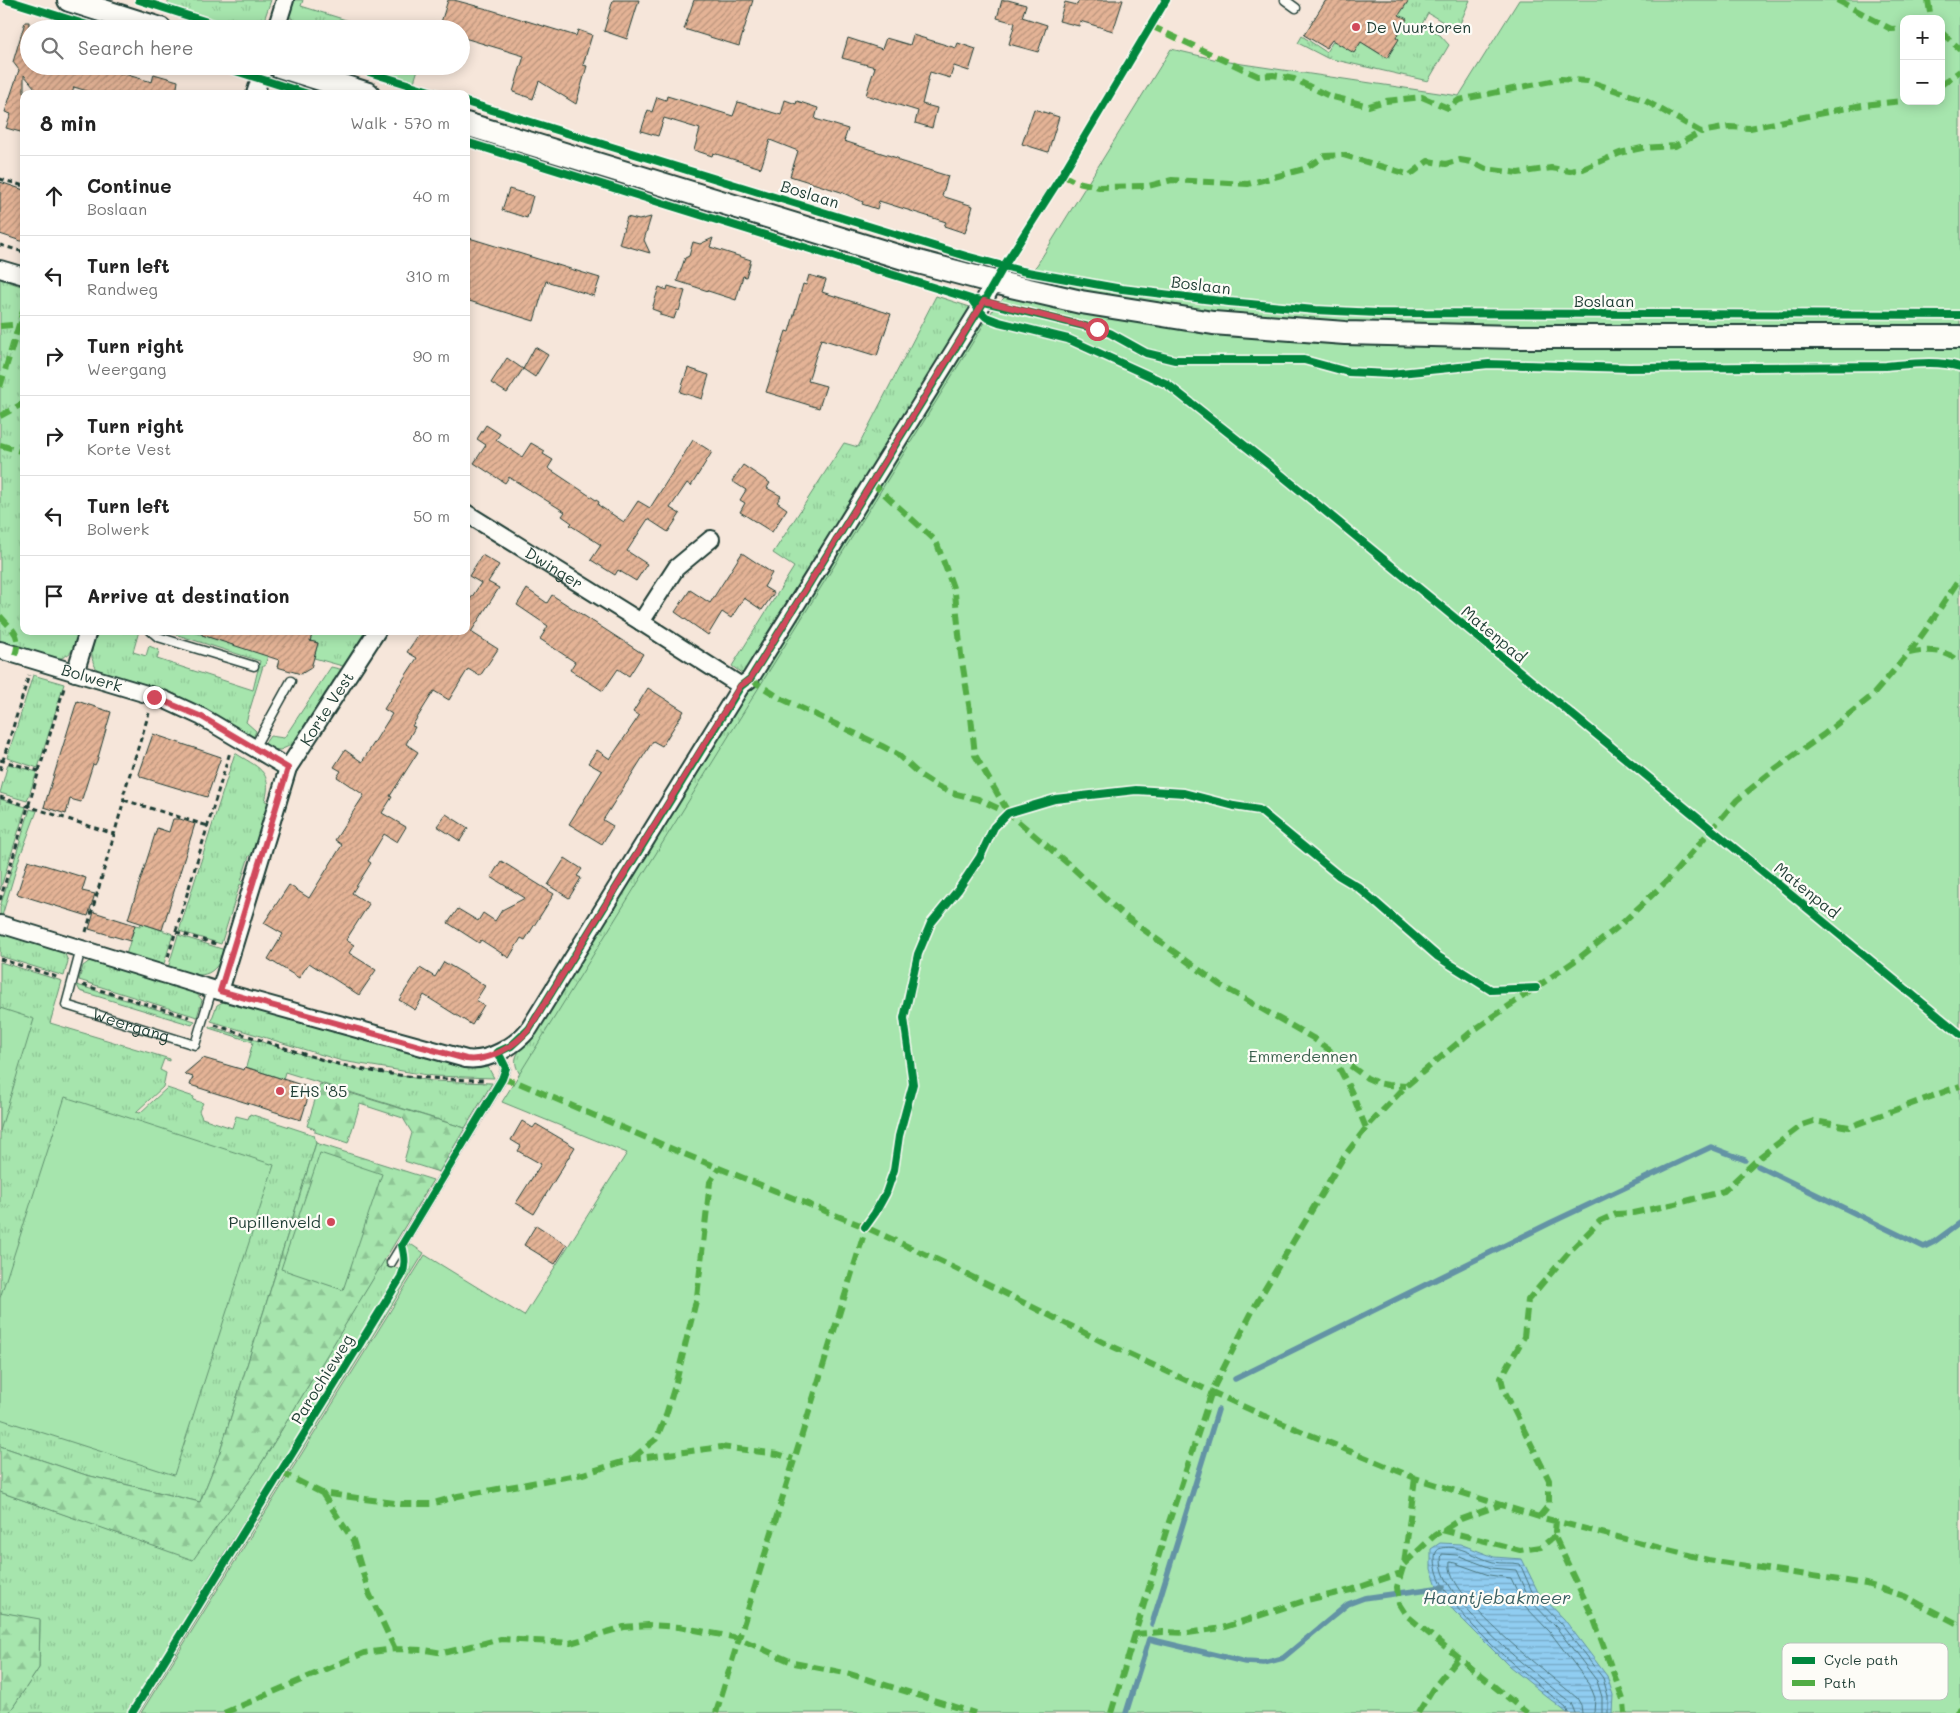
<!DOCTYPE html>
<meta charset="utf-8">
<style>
:root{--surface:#fff;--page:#f6f6f6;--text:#222;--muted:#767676;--line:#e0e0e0}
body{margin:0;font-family:Mali,sans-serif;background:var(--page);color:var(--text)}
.controls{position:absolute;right:15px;top:15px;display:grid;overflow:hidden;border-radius:10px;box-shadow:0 2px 12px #0003}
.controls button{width:45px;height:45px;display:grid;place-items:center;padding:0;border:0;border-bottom:1px solid var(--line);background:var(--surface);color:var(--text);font:25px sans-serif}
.stop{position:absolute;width:15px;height:15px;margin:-11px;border:4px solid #d1495b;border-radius:50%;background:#fff}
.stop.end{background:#d1495b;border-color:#fff;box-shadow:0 1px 5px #0008}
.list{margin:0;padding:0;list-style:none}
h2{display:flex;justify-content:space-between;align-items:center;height:65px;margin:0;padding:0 20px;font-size:21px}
h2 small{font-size:16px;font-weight:400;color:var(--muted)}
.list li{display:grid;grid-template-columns:32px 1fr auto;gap:15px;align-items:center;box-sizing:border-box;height:80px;padding:0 20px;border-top:1px solid var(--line)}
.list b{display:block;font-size:19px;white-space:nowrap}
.list p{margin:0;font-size:16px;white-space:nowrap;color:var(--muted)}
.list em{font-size:16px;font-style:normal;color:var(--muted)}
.icon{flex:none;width:28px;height:28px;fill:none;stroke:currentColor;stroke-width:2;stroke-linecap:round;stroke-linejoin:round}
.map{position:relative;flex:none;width:1960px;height:1713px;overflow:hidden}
.search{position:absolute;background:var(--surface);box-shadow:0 2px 12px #0003;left:20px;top:20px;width:450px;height:55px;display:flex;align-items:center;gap:12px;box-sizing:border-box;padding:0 18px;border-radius:28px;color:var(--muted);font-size:19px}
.panel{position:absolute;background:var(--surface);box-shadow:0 2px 12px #0003;left:20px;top:90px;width:450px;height:545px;border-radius:10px}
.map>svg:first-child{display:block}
.grass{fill:url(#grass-tufts);stroke:#629170}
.forest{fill:url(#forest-firs);stroke:#629170}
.park{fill:#a6e5ad;stroke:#629170;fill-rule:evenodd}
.water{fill:url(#water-rules);stroke:#6393a5}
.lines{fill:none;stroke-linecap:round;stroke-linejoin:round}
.shore{stroke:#4c7780;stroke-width:1}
.stream{stroke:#6393a5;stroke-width:5.5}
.building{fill:url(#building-hatch);stroke:#1f3d34}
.service-casing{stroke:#1f3d34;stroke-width:11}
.minor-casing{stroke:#1f3d34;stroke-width:20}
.secondary-casing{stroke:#1f3d34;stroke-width:26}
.path{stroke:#1f3d34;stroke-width:3;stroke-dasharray:5 4;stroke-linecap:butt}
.service{stroke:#fdfcf7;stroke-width:8}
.minor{stroke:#fdfcf7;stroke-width:16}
.secondary{stroke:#fdfcf7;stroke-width:22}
.quiet{stroke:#52ad45;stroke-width:6;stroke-dasharray:12 6;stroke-linecap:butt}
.cycleway-casing{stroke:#fdfcf7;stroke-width:11}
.cycleway{stroke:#00873e;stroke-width:8}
.route{stroke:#d1495b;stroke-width:6}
.poi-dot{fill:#d1495b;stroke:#fdfcf7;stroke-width:2}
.labels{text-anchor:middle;stroke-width:4.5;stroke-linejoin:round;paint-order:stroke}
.poi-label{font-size:16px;fill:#1f3d34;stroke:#fdfcf7;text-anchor:start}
.street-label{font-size:16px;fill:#1f3d34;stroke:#fdfcf7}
.park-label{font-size:16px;fill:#3a5f4c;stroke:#fdfcf7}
.water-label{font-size:18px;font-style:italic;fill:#3b6163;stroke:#fdfcf7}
.key{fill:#fdfcf7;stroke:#bac3bc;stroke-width:1}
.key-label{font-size:14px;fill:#1f3d34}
</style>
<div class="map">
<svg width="1960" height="1713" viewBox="0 0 1960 1713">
<defs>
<pattern id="grass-tufts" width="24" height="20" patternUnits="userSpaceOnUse" patternTransform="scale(1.25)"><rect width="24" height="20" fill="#a6e5ad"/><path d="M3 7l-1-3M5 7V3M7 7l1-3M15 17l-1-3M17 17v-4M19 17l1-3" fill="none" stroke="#8ec595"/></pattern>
<pattern id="forest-firs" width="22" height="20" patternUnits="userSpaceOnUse" patternTransform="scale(1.25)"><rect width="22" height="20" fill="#a6e5ad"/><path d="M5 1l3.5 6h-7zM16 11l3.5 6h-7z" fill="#8ec595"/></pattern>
<pattern id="water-rules" width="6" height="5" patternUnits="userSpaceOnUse" patternTransform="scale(1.25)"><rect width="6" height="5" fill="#90cdf1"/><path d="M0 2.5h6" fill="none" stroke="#75a8c4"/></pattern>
<pattern id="building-hatch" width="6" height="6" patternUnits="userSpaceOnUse" patternTransform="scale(1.25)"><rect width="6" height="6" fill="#e4b396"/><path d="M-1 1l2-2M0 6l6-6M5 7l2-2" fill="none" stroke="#b8937b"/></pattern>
</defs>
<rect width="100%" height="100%" fill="#f6e6da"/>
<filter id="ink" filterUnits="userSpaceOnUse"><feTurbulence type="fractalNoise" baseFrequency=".02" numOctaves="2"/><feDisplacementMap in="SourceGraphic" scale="10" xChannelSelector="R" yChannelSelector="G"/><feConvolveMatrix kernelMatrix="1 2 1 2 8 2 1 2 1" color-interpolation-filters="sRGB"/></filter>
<g filter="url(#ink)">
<path class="grass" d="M169 0H271L263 23 257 26 232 19 229 24 167 5Z
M293 0H303L301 6 375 29H290L293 19 288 17Z
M1405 0H1470L1459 26 1448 25 1428 13 1422 24 1440 35 1449 45 1428 81 1327 58 1298 43 1302 36 1326 52 1334 40H1359L1380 54 1402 21 1395 15Z
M364 66H419L414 82Z
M0 279 24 287V631H81C76 645 73 656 57 659L0 643Z
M936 296 973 308 749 672 743 674 732 666 794 567 773 553 844 443 858 447Z
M983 318 988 321 521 1076C510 1059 517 1052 530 1040Z
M97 631H139L133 652 146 656 149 646 159 650 157 659 253 690 260 661 165 631H190L248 649 269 651 265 666H263L246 722 256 731 253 738 101 673C87 661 92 647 97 631Z
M313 631H368L346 667 314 658 318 643 310 641Z
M331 667 344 670 294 744 280 750 271 749 263 746 270 736 284 738Z
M33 675 64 684 38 768 7 758Z
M235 753C257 767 274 771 265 801L270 803 255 852 249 856 241 881 245 883V886L240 884 221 944 179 931Z
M8 764 37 772 27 801 0 793Z
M0 799 26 807 0 890Z
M30 809 37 811 19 859 2 916H0V907Z
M141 923 173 934 163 967 126 955 135 925 140 926Z
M0 932 64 952 68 961 64 976 0 956Z
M178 935 225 950C213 984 195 976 168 968Z
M91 960 196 993 202 1000 197 1017 79 980 83 966Z
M0 962 62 981 50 1023 170 1059V1061L164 1059 160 1070 166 1073 163 1087 136 1112 140 1113 167 1088 194 1097 193 1100 203 1103 199 1111 202 1118 232 1128 236 1116 248 1119 250 1114 314 1135 316 1143 220 1452 200 1502 86 1475 0 1446Z
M77 985 195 1021 192 1025 80 991Z
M225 1001 456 1065 488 1067 494 1078 433 1076 342 1061 211 1021 217 1005Z
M209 1026 341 1066 432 1081 492 1083 465 1128 285 1072 283 1079 246 1067 253 1042 209 1028Z
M409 1243 424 1253 139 1713H135L404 1278 409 1265 407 1247Z
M384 1260 401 1271 213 1571 128 1713H9L39 1668 40 1620 0 1612V1492L193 1559 256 1472Z"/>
<path class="forest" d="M320 1084 465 1128 439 1172 404 1161 412 1133 403 1118 360 1104 348 1143 315 1132V1129L307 1126Z
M316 1143 433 1180 256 1472 193 1560 0 1492V1446L86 1475 200 1502 220 1452Z
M0 1612 40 1619 39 1668 9 1713H0Z"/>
<path class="park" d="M1519 0H1960V1713H141L425 1255 524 1316 627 1153 502 1102 994 308 1037 265 1171 49 1222 61 1459 96ZM1904 19H1941V101H1904Z
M0 1008 34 1019 0 1131Z
M65 1097 274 1165 174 1475 0 1419V1298Z
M320 1153 382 1174 343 1290 281 1269Z"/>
<path class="water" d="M1440 1543 1460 1544 1494 1557 1522 1559 1538 1592 1564 1619 1607 1676 1613 1695 1612 1713H1567L1509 1666 1454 1611 1439 1591 1431 1569V1549Z"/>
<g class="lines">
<path class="shore" d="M1568 1713 1566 1707C1530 1678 1436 1608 1435 1559 1435 1554 1436 1549 1442 1548 1460 1544 1477 1558 1493 1562 1502 1564 1511 1562 1520 1564L1534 1596 1560 1623 1603 1678 1608 1696V1713
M1575 1713 1571 1703C1542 1679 1430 1595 1442 1554L1457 1555 1491 1568 1516 1570 1529 1599 1556 1627 1597 1681 1602 1697V1713
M1582 1713 1581 1705 1577 1698C1552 1676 1444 1596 1450 1562L1455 1563 1489 1575 1511 1578 1523 1604 1550 1632 1590 1685 1595 1698 1594 1713"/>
<path class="stream" d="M1758 1166 1924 1247 1934 1242 1960 1223
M1235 1379 1550 1223 1711 1147 1745 1160
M1152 1624 1218 1410
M1126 1713 1149 1639 1245 1662 1264 1663 1283 1658 1348 1604 1364 1598 1443 1587"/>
</g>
<path class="building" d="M448 0H454L491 10 576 36 578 30 592 35 583 65 587 66 576 104 539 81 533 99 513 92 524 56 461 37V29H439Z
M613 0H639L627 39 604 31Z
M694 0H753L739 46 684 29Z
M1002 0H1008L1026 5 1022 17 1047 25 1038 52 1009 44 1015 23 997 18Z
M1079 0H1123L1113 31 1080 21 1079 26 1059 21 1065 2 1077 5Z
M1326 0H1409L1399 15 1407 19 1396 37 1399 39 1387 58 1361 42 1354 53 1332 40 1326 48 1304 35Z
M25 22H29V66H96L152 82 154 74 178 81 176 94H97L74 87 72 94H40L24 75V133L6 128 11 114 5 112 19 70 13 62Z
M913 35 956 48 958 43 976 49 969 71 954 66 950 78 930 72 922 104 937 108 932 128 915 123 918 111 866 95 875 67 842 58 848 38 882 49 886 38 910 45Z
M667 96 733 116 738 102 781 115 785 100 796 104 797 101 818 108 815 119 848 129 844 141 897 158 899 159V161L948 176 942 196 973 206 965 233 944 226 946 222 879 201 877 209 862 204 863 202 841 192 790 176 798 151 770 140 761 168 713 153 712 156 694 150 700 129 664 118 658 136 641 131 648 110 652 112 657 97 666 100Z
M1034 109 1059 117 1048 152 1022 144Z
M0 182 24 190V242L0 234Z
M509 189 533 196 527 218 502 210Z
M627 217 639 220 651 217 644 240 650 253 619 244Z
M466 237 600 278 594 296 546 281 534 321 466 300Z
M713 238 710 247 751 260 746 277 743 276 736 300 677 281 685 258 689 256 693 242 700 244Z
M809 275 826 280 822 292 891 314 877 356 821 339 808 381 826 386 819 408 766 392 786 331 789 332 803 284 806 285Z
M668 286 685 291 679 311 677 310 674 319 660 315V312L652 309 659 287 667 290Z
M535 347 548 355 535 377 523 369Z
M507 358 523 369 507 393 491 383Z
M688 368 709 375 702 399 680 392Z
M486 425 500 434 496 440 522 457 531 443 545 451 543 454 553 460 548 468 599 502 598 505 624 522 638 501 650 508 693 440 712 452 691 486 687 483 670 508 680 514 668 532 648 519 627 551 647 564 636 581 618 570 615 575 591 560 601 545 570 525 572 523 562 516 565 512 509 477 505 483 474 463 486 445 477 439Z
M743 465 770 483 767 488 781 496 777 502 787 509 772 532 740 512 745 503 740 500 746 490 732 481Z
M742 553 772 573 764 587 774 593 762 610 744 598 731 618 722 612 708 635 675 612 690 590 710 603Z
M482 555 499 565 488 582 499 588 471 632 498 649 480 676 468 669 449 700 434 691 412 726 415 727 406 744 418 752 390 796 392 797 382 813 406 827 397 842 384 834 368 861 371 863 352 893 369 904 346 940 354 945 349 953 376 970 359 995 309 963 299 978 268 959 283 934 264 923 289 885 309 898 342 845 335 840 364 795 337 777 341 771 334 767 345 750 362 762 392 714 384 709 417 658 407 652 421 631H466V606L481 583 469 576Z
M527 589 547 603 552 595 643 654 629 676 618 669 603 691 570 670 575 662 540 639 548 626 517 605Z
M202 631H313L310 641 318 643 311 668 301 674 277 667 279 660 202 635Z
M648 688 684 711 662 746 653 741 603 820 613 826 602 844 569 824 602 771 588 763 597 750 610 759 639 716 633 712Z
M77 701 111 712 97 761 95 765 93 764 81 802 70 799 66 814 44 807Z
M153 734 221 757 207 797 141 777 139 774Z
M446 814 468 828 460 841 437 826Z
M173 819H180L195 824 162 930 128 919 157 828 169 832Z
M565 858 582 869 577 876 581 878 569 898 548 885Z
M28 860 86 878 82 891 95 894 88 916 17 894Z
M501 861 554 894 525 940 521 938 509 958 481 940 479 943 448 923 458 909 478 921 483 913 495 921 502 910 525 898 491 877Z
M94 912 135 925 130 941 89 929Z
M444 962 485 986 476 1000 484 1005 472 1025 424 995 415 1010 399 1000 420 968 435 977Z
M203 1058 244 1070 245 1067 311 1088 301 1120 190 1085 193 1077 184 1074Z
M522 1121 533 1128 536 1124 575 1147 534 1214 516 1203 541 1164 518 1151 521 1146 511 1140Z
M536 1225 567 1245 555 1264 524 1245Z"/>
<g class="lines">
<defs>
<g id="service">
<path d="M1285 0 1296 8"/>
<path d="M151 631 158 637 254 666"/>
<path d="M254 748 291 681"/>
<path id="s1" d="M81 949 66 1005 195 1045 212 989"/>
<path d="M391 1263 502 1079 506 1068 498 1052"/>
</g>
<g id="minor">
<path d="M276 29 285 0"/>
<path d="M255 94 264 66"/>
<path d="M0 269 24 276"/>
<path id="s2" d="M466 513 641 622"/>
<path d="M711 539 676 568 641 622 741 686"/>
<path id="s3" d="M0 650 163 699 202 717 288 768"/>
<path d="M75 673 88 631"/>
<path d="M0 924 212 989 466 1059C489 1062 515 1046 529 1029L741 686 750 679 979 310 994 282"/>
<path id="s4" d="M220 991 288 768 377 631"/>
</g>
<path id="secondary" d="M69 0 160 29
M279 66 368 94
M466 124 907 259 994 282 1081 302 1213 323 1345 333 1516 337H1960"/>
</defs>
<use href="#service" class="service-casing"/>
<use href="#minor" class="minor-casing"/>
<use href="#secondary" class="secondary-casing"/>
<path class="path" d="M0 179 24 186
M0 245 24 252
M0 760 39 771
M0 770 29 675
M0 797 114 834
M124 800 208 826
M0 900 64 688
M86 932 124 800 123 796 149 713
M176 932 216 944
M168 957 230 752
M0 959 60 978
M83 985 189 1017
M215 1025C256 1038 297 1053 338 1064 385 1076 438 1080 486 1080"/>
<use href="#service" class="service"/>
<use href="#minor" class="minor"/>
<use href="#secondary" class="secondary"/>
<path class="quiet" d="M1837 0 1891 29 1904 28
M1928 0 1931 19
M1151 26 1258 76 1273 75 1294 79 1329 96 1369 106 1385 101 1422 97 1448 108 1459 100 1561 79 1588 81 1644 100 1701 132 1729 127 1750 128 1862 105 1904 101
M1941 32 1960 49
M1941 85 1960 71
M1062 175 1074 181 1099 187 1148 186 1172 180 1248 184 1304 169 1325 156 1343 155 1410 175 1428 161 1446 164 1460 160 1472 162 1486 169 1518 173 1551 168 1570 171 1583 169 1620 153 1642 148 1675 146 1701 132
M0 326 24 324
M0 387 24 308
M0 416 24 403
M0 445 24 452
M871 482 936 541 955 593 961 655 971 717 975 755 1008 812
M0 616C13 631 22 634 15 655
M1909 653C1927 649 1945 649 1960 662
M750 679 780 698 882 746 897 754 921 776 935 785 952 793 978 799 1008 813 1073 868 1122 914 1220 985 1313 1038 1367 1078 1378 1083 1388 1085 1406 1086
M1331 1052 1351 1091 1366 1128
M502 1079 519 1083 684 1154 865 1227 942 1262 1103 1342 1262 1415 1415 1478 1539 1517 1708 1560 1866 1584 1904 1596 1960 1625
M633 1458 656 1439 665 1418 676 1382 697 1297 710 1182 719 1168
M280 1472 322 1493 401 1504H431L458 1496 583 1474 632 1459 721 1447 778 1454 793 1459
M1415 1478 1404 1564 1397 1587 1399 1604 1406 1615 1527 1713
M322 1493 353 1540 369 1593 395 1649
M1539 1517 1549 1505V1480L1504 1390 1501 1378 1524 1337 1528 1300 1571 1250 1600 1221 1616 1214 1633 1213 1675 1204 1724 1191 1760 1157 1802 1125 1814 1121 1849 1127 1960 1086
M1556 1521 1555 1531 1556 1539 1593 1617 1624 1702 1625 1713
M1442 1530 1520 1550 1541 1547 1556 1535
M1404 1564 1435 1535 1461 1519 1500 1505
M1134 1634 1163 1632 1188 1633 1222 1628 1307 1600 1351 1590 1401 1573
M224 1713 364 1653 395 1649 425 1650 443 1653 501 1639 570 1643 624 1627 648 1625 679 1627 738 1638 794 1663 850 1674 975 1713
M716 1713 867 1224
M1111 1713 1168 1525 1212 1391 1256 1304 1343 1158 1366 1128 1406 1086 1471 1032 1579 958 1618 927 1668 880 1737 800 1775 769 1823 735 1872 696 1909 653 1927 628 1960 578
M1418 1713 1432 1690 1459 1657
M1956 1713 1960 1709"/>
<defs>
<path id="cycleway" d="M7 0 100 29
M139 0 229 29
M220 66 308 94
M350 66 439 94
M466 102 966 256 1022 271 1122 289 1229 302 1315 310 1377 313 1960 315
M466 142 971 299 979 310 986 317 999 322 1068 339 1167 384 1268 464 1960 1034
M976 300 1097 329 1110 333 1146 353 1175 360H1304L1348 372 1390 374 1489 364 1629 368 1886 366C1910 364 1937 360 1960 367
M865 1227 875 1213 886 1193 894 1170 899 1136 913 1084 904 1018 918 954 931 923 958 890 980 857 994 827 1008 813 1055 799 1136 790 1184 793 1234 806 1259 810 1338 875 1358 887 1437 956 1491 990 1536 988
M132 1713 401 1277C406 1266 405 1257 402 1245L502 1079 506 1068 498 1052 511 1046 529 1029 741 686 750 679 979 310 1004 266 1062 175 1166 0"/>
</defs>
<use href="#cycleway" class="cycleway-casing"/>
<use href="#cycleway" class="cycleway"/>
</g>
</g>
<g class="lines" filter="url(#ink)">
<path class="route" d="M154 697 202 717 288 768 220 991 466 1059C489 1062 515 1046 529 1029L740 686 750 679 984 301 1097 329"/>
</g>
<g class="poi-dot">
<circle cx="1356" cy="27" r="5"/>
<circle cx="280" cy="1091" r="5"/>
<circle cx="331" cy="1222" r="5"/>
</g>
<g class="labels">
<g class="poi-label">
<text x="1366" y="33">De Vuurtoren</text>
<text x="290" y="1097">EHS '85</text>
<text x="321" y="1228" text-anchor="end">Pupillenveld</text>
</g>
<g class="street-label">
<text transform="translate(810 194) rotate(17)" y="6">Boslaan</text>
<text transform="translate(1201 285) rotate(7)" y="6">Boslaan</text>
<text x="1604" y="307">Boslaan</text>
<text dy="6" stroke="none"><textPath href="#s2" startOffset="104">Dwinger</textPath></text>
<text transform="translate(1494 634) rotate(40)" y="6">Matenpad</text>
<text dy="6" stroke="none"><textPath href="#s3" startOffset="96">Bolwerk</textPath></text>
<text dy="6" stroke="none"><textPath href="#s4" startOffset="304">Korte Vest</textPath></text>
<text transform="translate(1807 890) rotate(39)" y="6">Matenpad</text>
<text dy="6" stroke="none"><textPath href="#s1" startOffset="126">Weergang</textPath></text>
<text transform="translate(322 1379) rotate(-58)" y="6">Parochieweg</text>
</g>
<g class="park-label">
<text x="1303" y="1062">Emmerdennen</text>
</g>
<g class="water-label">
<text x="1497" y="1604">Haantjebakmeer</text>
</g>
</g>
<rect x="1782" y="1643" width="166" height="57" rx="8" class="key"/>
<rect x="1792" y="1657" width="23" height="7" fill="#00873e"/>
<rect x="1792" y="1680" width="23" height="6" fill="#52ad45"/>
<g class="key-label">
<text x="1824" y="1665">Cycle path</text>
<text x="1824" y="1688">Path</text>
</g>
</svg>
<div class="controls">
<button>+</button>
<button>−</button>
</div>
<div class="stop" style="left:1097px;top:329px"></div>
<div class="stop end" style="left:154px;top:697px"></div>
<div class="search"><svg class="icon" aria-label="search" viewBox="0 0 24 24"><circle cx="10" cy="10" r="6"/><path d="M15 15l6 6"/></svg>Search here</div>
<section class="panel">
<h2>8 min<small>Walk · 570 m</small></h2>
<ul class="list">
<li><svg class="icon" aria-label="ahead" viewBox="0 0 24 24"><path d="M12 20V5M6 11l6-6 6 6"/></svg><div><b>Continue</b><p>Boslaan</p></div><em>40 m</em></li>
<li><svg class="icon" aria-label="left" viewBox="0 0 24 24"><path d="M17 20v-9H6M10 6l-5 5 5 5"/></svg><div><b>Turn left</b><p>Randweg</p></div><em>310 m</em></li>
<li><svg class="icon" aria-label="right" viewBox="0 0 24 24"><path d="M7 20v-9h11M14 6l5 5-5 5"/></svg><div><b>Turn right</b><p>Weergang</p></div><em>90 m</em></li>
<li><svg class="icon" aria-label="right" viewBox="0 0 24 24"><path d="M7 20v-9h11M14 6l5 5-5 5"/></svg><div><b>Turn right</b><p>Korte Vest</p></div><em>80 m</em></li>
<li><svg class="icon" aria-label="left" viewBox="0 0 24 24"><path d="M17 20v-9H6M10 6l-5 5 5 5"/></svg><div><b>Turn left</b><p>Bolwerk</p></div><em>50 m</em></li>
<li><svg class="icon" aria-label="arrive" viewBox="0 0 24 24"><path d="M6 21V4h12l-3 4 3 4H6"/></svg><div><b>Arrive at destination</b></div></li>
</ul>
</section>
</div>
